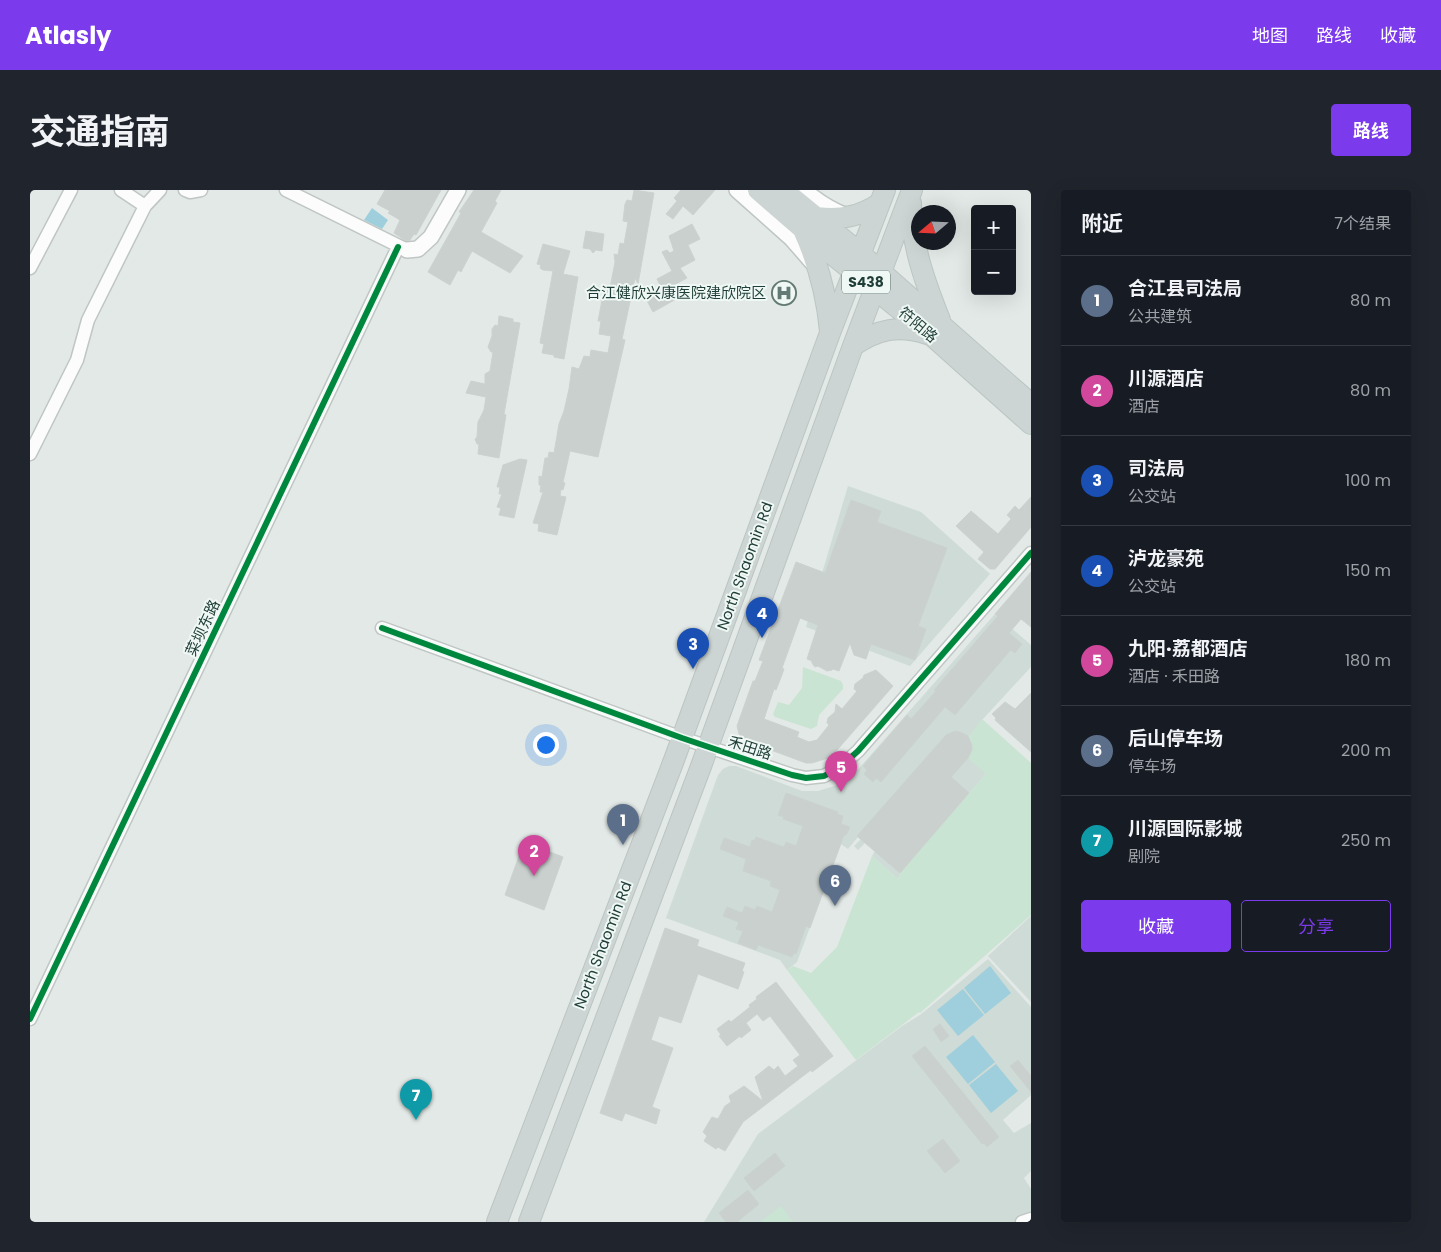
<!DOCTYPE html>
<html lang="zh">
<meta charset="utf-8">
<style>
:root{--surface:#171b24;--page:#20242c;--text:#f1f3f6;--muted:#9ea1a6;--line:#363941;--accent:#7c3aed}
body{margin:0;font-family:Poppins,"Noto Sans SC",sans-serif;background:var(--page);color:var(--text)}
.controls{position:absolute;right:15px;top:15px;display:grid;overflow:hidden;border-radius:5px;box-shadow:0 5px 20px #0002}
.controls button{width:45px;height:45px;display:grid;place-items:center;padding:0;border:0;border-bottom:1px solid var(--line);background:var(--surface);color:var(--text);font:25px sans-serif}
.compass{position:absolute;left:881px;top:15px;width:45px;height:45px;border-radius:50%;background:var(--surface);box-shadow:0 5px 20px #0002;rotate:251deg}
.you{position:absolute;left:515px;top:554px;width:18px;height:18px;margin:-12px;border:4px solid #fff;border-radius:50%;background:#1a73e8;box-shadow:0 0 0 8px #1a73e833}
.badge{display:grid;place-items:center;width:32px;height:32px;border-radius:50%;background:var(--accent);color:#fff;font-size:16px;font-weight:700}
.pin{position:absolute;translate:-50% -41px;filter:drop-shadow(0 1px 2px #0008)}
.pin::after{content:'';position:absolute;top:26px;width:18px;height:15px;background:inherit;clip-path:polygon(0 0,100% 0,50% 100%)}
.list{margin:0;padding:0;list-style:none}
h2{display:flex;justify-content:space-between;align-items:center;height:65px;margin:0;padding:0 20px;font-size:21px}
h2 small{font-size:16px;font-weight:400;color:var(--muted)}
.list li{display:grid;grid-template-columns:32px 1fr auto;gap:15px;align-items:center;box-sizing:border-box;height:90px;padding:0 20px;border-top:1px solid var(--line)}
.list b{display:block;font-size:19px;white-space:nowrap}
.list p{margin:0;font-size:16px;white-space:nowrap;color:var(--muted)}
.list em{font-size:16px;font-style:normal;color:var(--muted)}
.actions{display:flex;gap:10px;padding:15px 20px}
.actions a{flex:1;padding:11px 0;border:1px solid var(--accent);border-radius:5px;text-align:center;font-size:18px;color:var(--accent)}
.actions .main{background:var(--accent);color:#fff}
.map{position:relative;flex:none;width:1001px;height:1032px;overflow:hidden;border-radius:5px}
header{display:flex;align-items:center;gap:30px;box-sizing:border-box;height:70px;padding:0 25px;background:var(--accent);color:#fff}
header strong{font-size:24px}
nav{display:flex;gap:28px;margin-inline-start:auto;font-size:18px}
.intro{display:flex;align-items:center;justify-content:space-between;box-sizing:border-box;height:120px;padding:0 30px}
h1{margin:0;font-size:35px}
.button{padding:12px 22px;border-radius:5px;background:var(--accent);color:#fff;font-size:18px;font-weight:700}
main{display:flex;gap:30px;padding:0 30px}
aside{flex:1;background:var(--surface);border-radius:5px;box-shadow:0 5px 20px #0002}
.map>svg:first-child{display:block}
.built{fill:#cfdbd6}
.green{fill:#cae4d3}
.water{fill:#9fcfdc}
.building{fill:#c9d0cd;stroke:#cbd2cf}
.lines{fill:none;stroke-linecap:round;stroke-linejoin:round}
.minor-casing{stroke:#bfc6c3;stroke-width:15}
.tertiary-casing{stroke:#bfc6c3;stroke-width:18}
.primary-casing{stroke:#bbc5c3;stroke-width:22}
.minor{stroke:#fbfcfb;stroke-width:12}
.tertiary{stroke:#fbfcfb;stroke-width:15}
.primary{stroke:#ccd5d3;stroke-width:20}
.cycleway-casing{stroke:#f0f8f5;stroke-width:9}
.cycleway{stroke:#00873e;stroke-width:6}
.labels{text-anchor:middle;stroke-width:4;stroke-linejoin:round;paint-order:stroke}
.shield{fill:#f0f8f5;stroke:#5e7670;stroke-width:1}
.shield-label{font-size:14px;font-weight:bold;fill:#1f3e37}
.poi-label{font-size:15px;fill:#1f3e37;stroke:#f0f8f5;text-anchor:end}
.street-label{font-size:15px;fill:#1f3e37;stroke:#f0f8f5}
</style>
<header>
<strong>Atlasly</strong>
<nav><a>地图</a><a>路线</a><a>收藏</a></nav>
</header>
<div class="intro"><h1>交通指南</h1><a class="button">路线</a></div>
<main>
<div class="map">
<svg width="1001" height="1032" viewBox="0 0 1001 1032">
<rect width="100%" height="100%" fill="#e2e9e6"/>
<path class="built" d="M818 296 891 322 960 384 880 476 776 437Z
M965 424 1001 455V477L953 529 939 547 942 555 941 564 956 584 870 683 868 689 842 666 845 661 835 653 828 660 824 656 831 649 828 647 818 659 811 654 767 772 757 780 750 770 636 728 688 585 693 579 699 576H706L772 601H788L811 594 824 584Z
M1001 726V812L958 766Z
M958 769 1001 817V905L973 930 984 943 1001 933V981L994 988 1001 999V1032H674L728 944 872 836 890 825Z"/>
<path class="green" d="M773 477 811 491 813 495V499L789 525 787 536 781 539 745 527 743 524 748 512 759 515 772 498Z
M952 529 1001 573V725L890 823 889 822 826 870 757 780 763 776 781 783 807 757 842 666 868 689 870 683 956 584 938 568C943 561 944 555 939 547Z
M751 1016 763 1032H730Z"/>
<path class="water" d="M342 18 358 30 352 39 334 30Z
M960 776 981 803 955 824 934 798Z
M933 799 954 825 928 846 907 820Z
M943 845 965 872 938 894 916 867Z
M966 874 988 901 961 923 939 895Z"/>
<path class="building" d="M355 0H411L386 45 384 44 380 50 376 51 364 43 370 30 358 23 360 21 347 14Z
M444 0H471L465 11 467 13 451 42 493 66 480 83 442 61 431 82 428 80 420 95 398 82 431 23 429 22Z
M604 0 624 3 608 94 605 88 592 149 595 150 568 267 540 261 533 292 535 293 533 300 531 299 530 306 536 307 527 345 508 341 509 334 503 333 513 302H510L511 295H509V286L512 287 515 268H518L519 262 524 263 529 234 534 221 539 199 542 177 549 179 554 166 560 167 561 160 578 163 581 146 569 144 571 131H568L569 126 572 110H575L577 97 580 98 585 72 584 64 588 65 590 53 594 54 598 32 593 31 595 14 597 10 602 11Z
M651 0H685L663 25 653 16 643 29 636 24 647 11 644 8Z
M662 34 670 49 658 55 665 70 650 78 657 88 642 96 648 108 623 122 616 109 633 100 632 98 635 96 630 95 627 89 642 81 632 62 637 60 640 63 644 61 639 46Z
M556 41 574 44 572 61 566 60 563 63 560 59 553 58Z
M513 54 540 61 533 84 548 87 534 169 524 167V165L512 163 514 154 510 153 523 81 513 80 510 78 511 75 507 74Z
M469 126 483 129V132L490 133 474 224 476 225 469 268 448 264 449 254H447L445 249 447 247 448 232 454 220 456 207 436 203 441 191 455 194V184L460 181 463 162H461L458 157 462 146V139L465 135 468 136Z
M490 269 497 270 484 328 469 325 471 318 467 317 472 304H469L470 297H467L473 275Z
M1001 307V337L965 379H960L948 369 954 362 926 336 941 321 968 344 981 329 977 325 985 316 989 320Z
M821 310 851 321 847 332 917 358 888 436 896 439 885 470 841 454 836 469 824 465 820 453 809 481 803 479 802 480 797 481 788 476 785 477 782 473V471L777 469 788 435 770 428 752 478 754 479 750 490 746 500 744 499 734 529 769 542 767 547 779 552 787 550 799 535 797 533 798 528 805 522 806 514 812 519 827 501 824 499 825 494 833 488 834 485 846 480 863 496 801 567 782 573H776L714 550 709 544 707 536 723 491H725L733 471 729 470 766 372 795 383Z
M1001 382V437L991 429 979 443 992 454 985 463 981 460 978 463 925 525 915 517 851 592 846 588 843 592 834 584 837 580 833 576 877 525 881 529 906 501 904 500 968 426 965 424Z
M1001 503V562L965 530 966 528 962 524 975 512 985 519Z
M925 541 930 542 938 546 942 555V560L938 568 921 587 939 603 870 683 827 646 916 545Z
M756 603 808 622 807 624 813 626 811 634 820 637 816 645H814L780 738 776 736 766 764 764 763 762 767 728 755 726 760 708 753 713 741 706 739 709 732 693 726 697 717 712 723 715 716 725 720 727 716 742 722 750 700 740 696 741 691 713 681 716 669 690 659 694 648 720 657 722 650 724 651 726 647 754 657 756 652 766 656 773 636 753 629 754 627 748 625Z
M494 652 533 667 514 720 475 705Z
M635 738 669 750 667 756 715 773 712 781 714 782 708 799 668 784 651 833 629 826 621 850 643 858 622 917 630 920 626 934 595 923 592 931 570 923Z
M746 792 803 866 782 882 781 880 773 886 713 932 695 961 688 957 686 959 674 951 677 946 673 942 682 927 688 929 695 916 701 912 699 906 714 896 733 911 725 887 739 876 744 880 748 876 755 886 768 876 763 870 770 865 740 826 733 831 727 824 716 833 721 840 711 848 710 846 697 856 689 846 691 845 687 839 699 830 701 832 720 817 719 815 727 809 726 807Z
M910 834 919 846 911 852 903 839Z
M895 856 969 947 957 957 954 953 952 954 882 866Z
M988 870 1001 886V902L980 876Z
M913 949 930 971 915 983 897 961Z
M745 963 755 976 724 1001 714 988Z
M718 1000 729 1014 707 1032H696L689 1023Z"/>
<g class="lines">
<defs>
<path id="minor" d="M91 0 115 16
M155 0 160 2 171 0
M256 0 375 59
M0 78 41 0
M0 264 47 170 58 130 115 16 130 0
M352 438 652 548 762 585 776 588 794 586 810 577 828 561 1001 363
M0 829 368 57
M992 1032 1001 1029"/>
<path id="tertiary" d="M707 0 762 49 782 72
M774 0C788 12 800 20 817 26
M377 60 388 59 401 47 428 0"/>
<path id="primary" d="M728 0 803 65 900 144 1001 234
M753 0 825 59 1001 214
M881 13C881 54 895 92 910 130
M786 27C810 30 830 27 850 13
M774 42C788 73 797 108 800 141
M823 156C848 139 868 135 897 144
M467 1032 644 570 800 143 855 0
M499 1032 670 579 823 156 882 0"/>
</defs>
<use href="#minor" class="minor-casing"/>
<use href="#tertiary" class="tertiary-casing"/>
<use href="#primary" class="primary-casing"/>
<use href="#minor" class="minor"/>
<use href="#tertiary" class="tertiary"/>
<use href="#primary" class="primary"/>
<defs>
<path id="cycleway" d="M352 438 652 548 762 585 776 588 794 586 810 577 828 561 1001 363
M0 829 368 57"/>
</defs>
<use href="#cycleway" class="cycleway-casing"/>
<use href="#cycleway" class="cycleway"/>
</g>
<defs>
<symbol id="hospital-ring" viewBox="-11 -11 22 22"><circle r="9.5" fill="#f0f8f5" stroke="#637a74" stroke-width="1.5"/><path d="M-5-5h3v3.5h4V-5h3V5h-3V1.5h-4V5h-3Z" fill="#637a74"/></symbol>
</defs>
<g fill-rule="evenodd">
<use href="#hospital-ring" x="740" y="89" width="28" height="28"/>
</g>
<g class="labels">
<rect class="shield" x="812" y="80.5" width="48" height="23" rx="4"/>
<g class="shield-label">
<text x="836" y="97">S438</text>
</g>
<g class="poi-label">
<text x="736" y="108">合江健欣兴康医院建欣院区</text>
</g>
<g class="street-label">
<text transform="translate(888 135) rotate(40)" y="5">符阳路</text>
<text transform="translate(715 376) rotate(-70)" y="5">North Shaomin Rd</text>
<text transform="translate(173 438) rotate(-65)" y="5">菜坝东路</text>
<text transform="translate(720 558) rotate(18)" y="5">禾田路</text>
<text transform="translate(573 755) rotate(-69)" y="5">North Shaomin Rd</text>
</g>
</g>
</svg>
<div class="controls">
<button>+</button>
<button>−</button>
</div>
<svg class="compass" viewBox="-18 -18 36 36"><path d="M0-13l5 13h-10z" fill="#e53935"/><path d="M0 13l5-13h-10z" fill="#9ea1a6"/></svg>
<div class="you"></div>
<div class="pin badge" style="left:593px;top:655px;background:#5c6f8a">1</div>
<div class="pin badge" style="left:504px;top:686px;background:#d1479c">2</div>
<div class="pin badge" style="left:663px;top:479px;background:#1a4fb4">3</div>
<div class="pin badge" style="left:732px;top:448px;background:#1a4fb4">4</div>
<div class="pin badge" style="left:811px;top:602px;background:#d1479c">5</div>
<div class="pin badge" style="left:805px;top:716px;background:#5c6f8a">6</div>
<div class="pin badge" style="left:386px;top:930px;background:#0f9aa8">7</div>
</div>
<aside>
<h2>附近<small>7个结果</small></h2>
<ul class="list">
<li><span class="badge" style="background:#5c6f8a">1</span><div><b>合江县司法局</b><p>公共建筑</p></div><em>80 m</em></li>
<li><span class="badge" style="background:#d1479c">2</span><div><b>川源酒店</b><p>酒店</p></div><em>80 m</em></li>
<li><span class="badge" style="background:#1a4fb4">3</span><div><b>司法局</b><p>公交站</p></div><em>100 m</em></li>
<li><span class="badge" style="background:#1a4fb4">4</span><div><b>泸龙豪苑</b><p>公交站</p></div><em>150 m</em></li>
<li><span class="badge" style="background:#d1479c">5</span><div><b>九阳·荔都酒店</b><p>酒店 · 禾田路</p></div><em>180 m</em></li>
<li><span class="badge" style="background:#5c6f8a">6</span><div><b>后山停车场</b><p>停车场</p></div><em>200 m</em></li>
<li><span class="badge" style="background:#0f9aa8">7</span><div><b>川源国际影城</b><p>剧院</p></div><em>250 m</em></li>
</ul>
<div class="actions"><a class="main">收藏</a><a>分享</a></div>
</aside>
</main>
